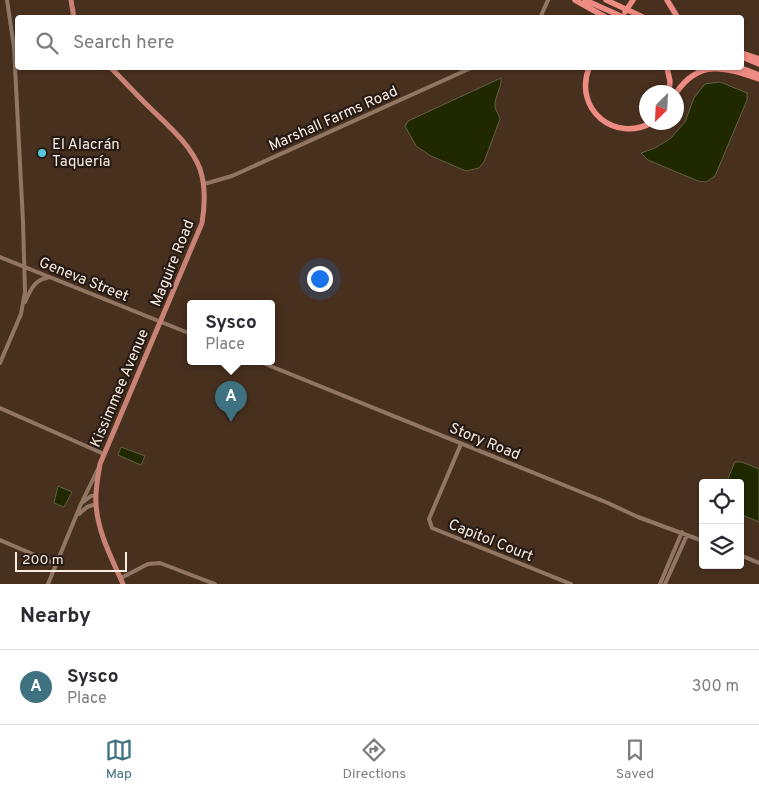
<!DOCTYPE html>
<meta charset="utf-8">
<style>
:root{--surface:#fff;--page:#f2f2f3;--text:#2b2b33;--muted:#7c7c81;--line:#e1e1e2;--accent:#3e7281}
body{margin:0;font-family:Overpass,sans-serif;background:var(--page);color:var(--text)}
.controls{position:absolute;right:15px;bottom:15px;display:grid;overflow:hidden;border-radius:5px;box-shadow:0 1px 4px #0004}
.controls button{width:45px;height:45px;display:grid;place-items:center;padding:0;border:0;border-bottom:1px solid var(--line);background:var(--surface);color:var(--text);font:25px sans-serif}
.compass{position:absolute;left:639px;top:85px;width:45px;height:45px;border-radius:50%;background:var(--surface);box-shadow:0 1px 4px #0004;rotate:204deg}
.scale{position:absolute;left:15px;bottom:12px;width:112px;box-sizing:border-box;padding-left:5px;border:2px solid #faebe0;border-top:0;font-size:14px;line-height:18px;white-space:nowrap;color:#faebe0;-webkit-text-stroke:4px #261b14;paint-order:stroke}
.you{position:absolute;left:319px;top:278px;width:18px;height:18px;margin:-12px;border:4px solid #fff;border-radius:50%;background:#1a73e8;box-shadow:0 0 0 8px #1a73e833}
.badge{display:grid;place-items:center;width:32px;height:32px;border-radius:50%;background:var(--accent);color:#fff;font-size:16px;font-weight:700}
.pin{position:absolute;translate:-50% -41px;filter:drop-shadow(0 1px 2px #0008)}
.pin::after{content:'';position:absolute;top:26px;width:18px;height:15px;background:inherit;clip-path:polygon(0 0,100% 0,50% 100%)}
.popup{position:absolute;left:187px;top:300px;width:88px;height:65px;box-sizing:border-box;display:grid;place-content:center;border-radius:5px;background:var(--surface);filter:drop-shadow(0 1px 4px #0005);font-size:16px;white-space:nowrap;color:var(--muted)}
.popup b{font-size:19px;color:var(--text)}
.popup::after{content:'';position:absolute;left:50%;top:100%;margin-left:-10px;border:10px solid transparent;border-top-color:var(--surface)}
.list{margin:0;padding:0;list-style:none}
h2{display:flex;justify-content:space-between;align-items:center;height:65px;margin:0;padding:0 20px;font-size:21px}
h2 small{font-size:16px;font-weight:400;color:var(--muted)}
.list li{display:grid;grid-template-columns:32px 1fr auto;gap:15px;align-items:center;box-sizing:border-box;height:75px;padding:0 20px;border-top:1px solid var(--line)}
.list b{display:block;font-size:19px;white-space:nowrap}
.list p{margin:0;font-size:16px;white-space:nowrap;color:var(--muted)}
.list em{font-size:16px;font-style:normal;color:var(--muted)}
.icon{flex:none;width:28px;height:28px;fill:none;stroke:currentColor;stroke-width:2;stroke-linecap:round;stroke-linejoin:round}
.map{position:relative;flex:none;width:759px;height:584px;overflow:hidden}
.search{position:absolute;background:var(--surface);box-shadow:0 1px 4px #0004;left:15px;right:15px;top:15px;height:55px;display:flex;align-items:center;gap:12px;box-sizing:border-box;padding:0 18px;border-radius:5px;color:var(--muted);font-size:19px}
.sheet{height:140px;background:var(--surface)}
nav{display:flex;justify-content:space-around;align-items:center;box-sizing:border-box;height:70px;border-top:1px solid var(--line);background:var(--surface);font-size:14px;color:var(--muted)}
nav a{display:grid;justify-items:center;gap:2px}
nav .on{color:var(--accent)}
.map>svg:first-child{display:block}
.water{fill:#202800;stroke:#616243}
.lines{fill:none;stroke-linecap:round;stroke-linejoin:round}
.minor{stroke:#917663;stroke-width:4}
.major{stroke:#c98376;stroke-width:5}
.highway{stroke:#ee8b82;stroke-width:5.5}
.poi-dot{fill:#56c9e1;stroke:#261b14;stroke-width:2}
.labels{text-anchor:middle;stroke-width:4.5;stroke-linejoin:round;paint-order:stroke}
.street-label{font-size:15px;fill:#faebe0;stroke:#261b14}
.poi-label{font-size:15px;fill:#faebe0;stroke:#261b14;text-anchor:start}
</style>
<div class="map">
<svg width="759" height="584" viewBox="0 0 759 584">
<rect width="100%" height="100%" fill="#48301f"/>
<path class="water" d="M501 78C502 88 494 97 495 107 496 111 499 115 500 119L484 162 479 168 466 171 431 156 416 146 405 126 408 121Z
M720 82 747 93V100L715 176 706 182 698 181 648 160 641 153 655 148 671 138 685 122 694 98 705 84Z
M121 447 145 456 141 465 118 455Z
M735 462H742L759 469V522L740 514V483H726Z
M58 486 72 492 64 507 54 503Z"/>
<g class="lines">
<path class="minor" d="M540 18 548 0
M204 184 232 176 471 68
M0 257 191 334
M25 302C30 291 34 280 47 278
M258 361 608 503 638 517 703 541
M0 363 21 314 25 292 23 222 14 47 7 0
M0 408 104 454
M461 444 429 519 432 528 571 584
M83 502 91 496H96
M79 514 87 507 96 504
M0 540 56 564
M740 555 759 563
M121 578 148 564 160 563 215 584
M48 584 81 504 99 467
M660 584 682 532
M665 584 687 535"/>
<path class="major" d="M71 0 74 18
M111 68C123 80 134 92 146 104 165 123 190 143 200 169 206 187 205 205 202 223L100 464C98 477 95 490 96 503 97 531 112 559 123 584"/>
<path class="highway" d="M575 0 607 18
M585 0 625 18
M606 0 645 18
M667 0 678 18
M625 12 633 0
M742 53 759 59
M742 57 759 64
M589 68C573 109 615 144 653 122
M667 68 670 81 669 92
M741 68 759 75
M676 93C699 59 725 67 759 79"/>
</g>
<circle class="poi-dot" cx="42" cy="153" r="5"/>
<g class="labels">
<g class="street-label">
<text transform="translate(333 118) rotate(-24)" y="5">Marshall Farms Road</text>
<text transform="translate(172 263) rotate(-68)" y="5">Maguire Road</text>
<text transform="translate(84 279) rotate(22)" y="5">Geneva Street</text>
<text transform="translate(119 388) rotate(-67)" y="5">Kissimmee Avenue</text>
<text transform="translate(485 441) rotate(22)" y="5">Story Road</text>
<text transform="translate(491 540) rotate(22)" y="5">Capitol Court</text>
</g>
<g class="poi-label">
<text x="52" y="149">El Alacrán<tspan x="52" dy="17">Taquería</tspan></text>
</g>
</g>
</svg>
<div class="controls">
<button><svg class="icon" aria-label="locate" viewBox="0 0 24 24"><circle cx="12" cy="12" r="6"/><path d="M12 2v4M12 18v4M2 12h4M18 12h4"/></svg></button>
<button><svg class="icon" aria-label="layers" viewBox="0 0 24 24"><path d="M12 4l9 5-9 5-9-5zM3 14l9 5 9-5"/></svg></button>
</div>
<svg class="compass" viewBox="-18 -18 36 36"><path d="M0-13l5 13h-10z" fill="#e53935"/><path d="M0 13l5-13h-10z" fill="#7c7c81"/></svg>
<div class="scale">200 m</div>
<div class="you"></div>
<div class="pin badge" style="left:231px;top:422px">A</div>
<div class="popup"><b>Sysco</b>Place</div>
<div class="search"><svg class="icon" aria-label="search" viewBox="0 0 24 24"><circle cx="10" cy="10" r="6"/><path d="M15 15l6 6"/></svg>Search here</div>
</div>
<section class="sheet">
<h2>Nearby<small></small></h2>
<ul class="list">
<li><span class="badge">A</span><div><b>Sysco</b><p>Place</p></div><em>300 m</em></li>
</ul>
</section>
<nav>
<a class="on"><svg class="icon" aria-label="map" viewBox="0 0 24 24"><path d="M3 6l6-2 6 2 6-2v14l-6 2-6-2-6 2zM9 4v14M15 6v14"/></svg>Map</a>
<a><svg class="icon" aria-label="directions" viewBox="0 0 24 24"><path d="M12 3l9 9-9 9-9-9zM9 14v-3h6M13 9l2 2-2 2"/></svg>Directions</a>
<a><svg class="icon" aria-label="saved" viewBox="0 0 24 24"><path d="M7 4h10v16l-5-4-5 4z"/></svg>Saved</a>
</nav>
